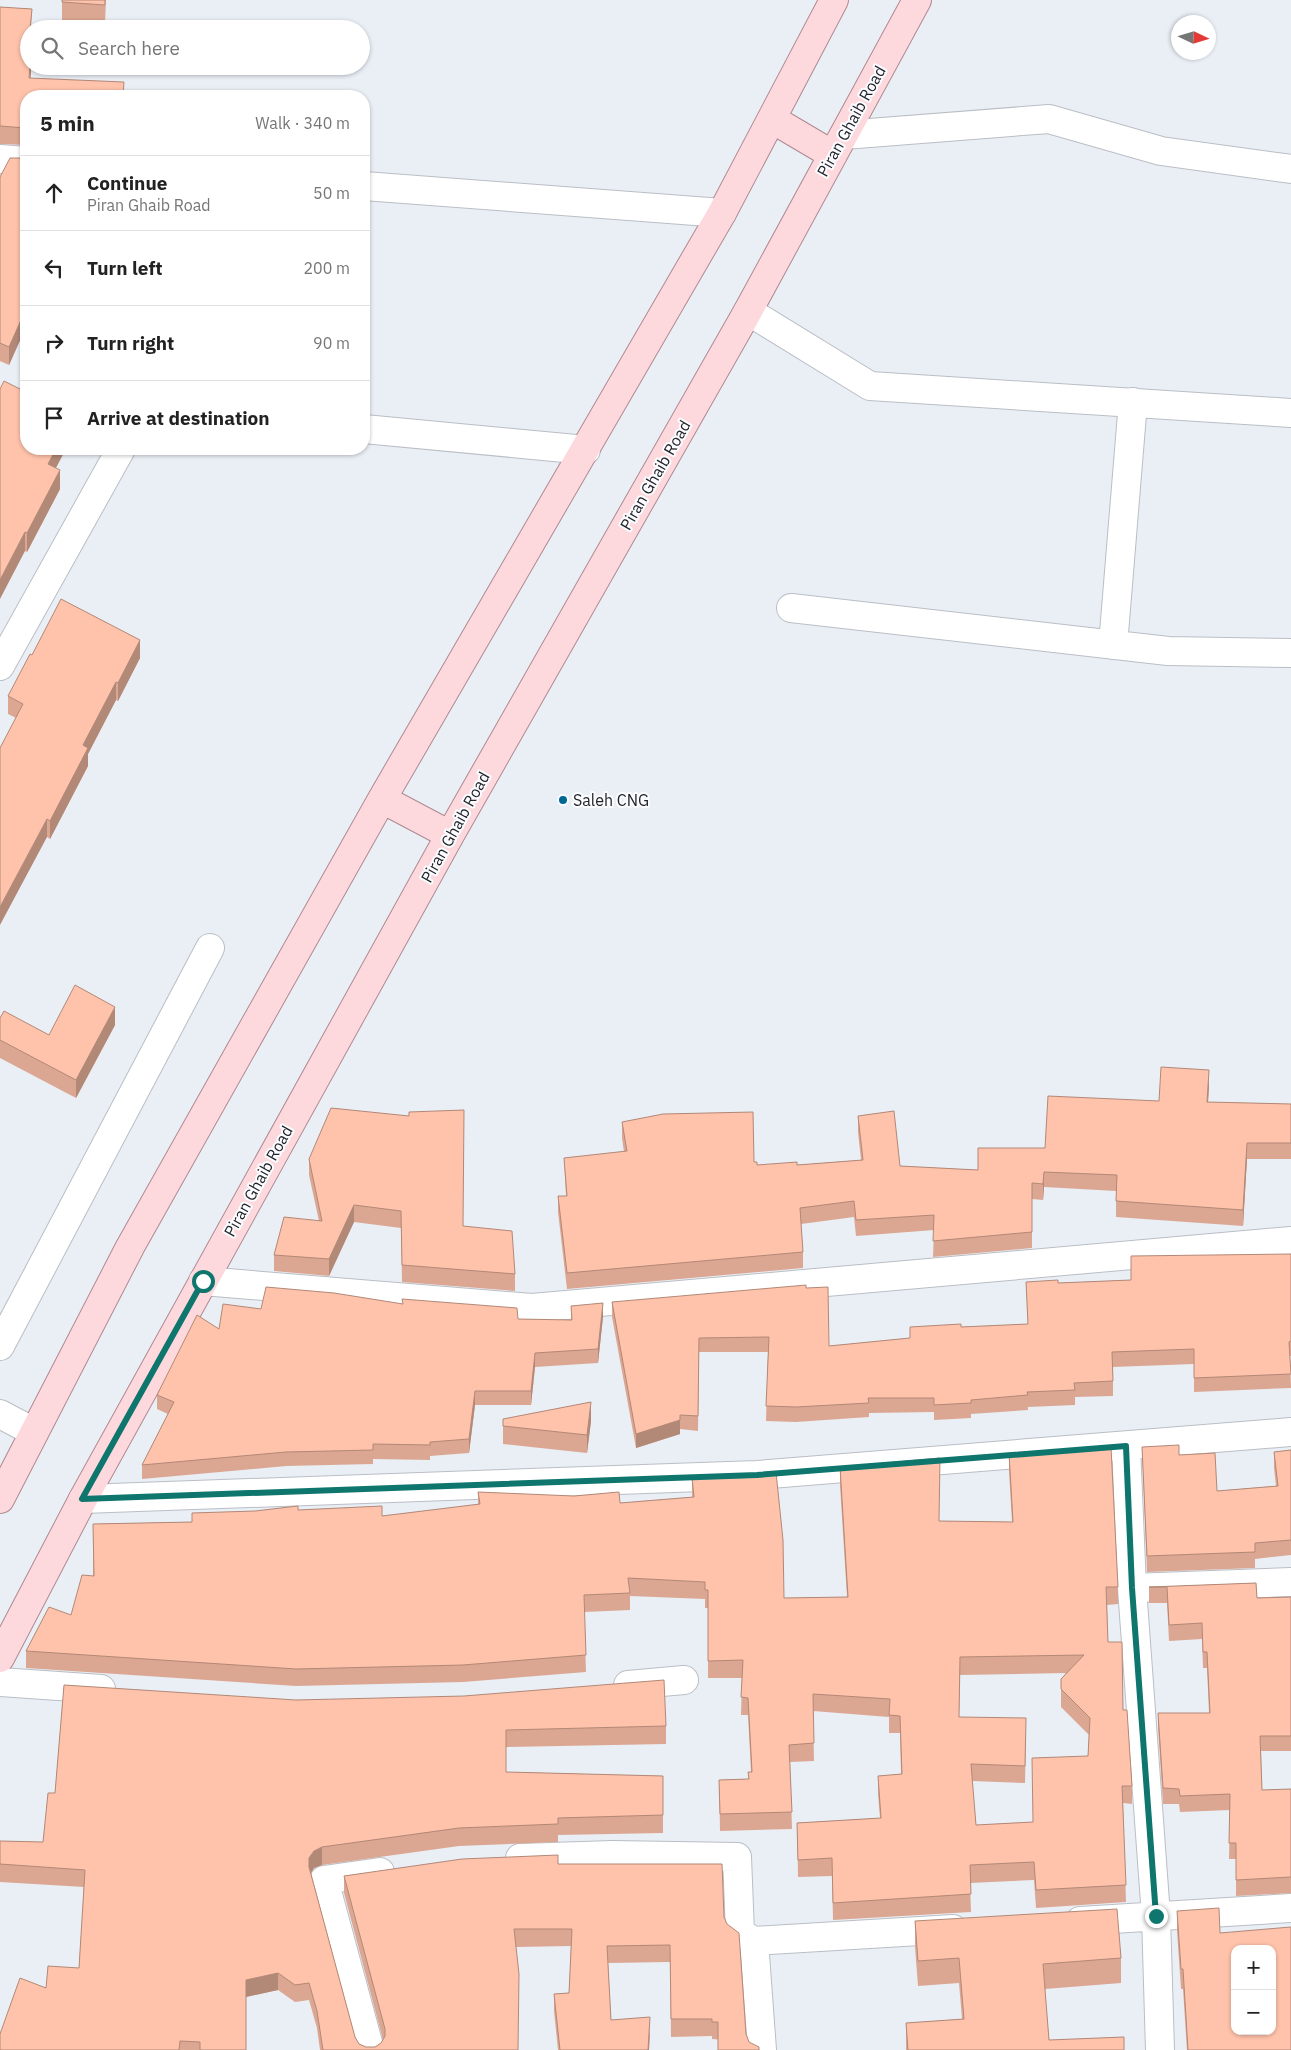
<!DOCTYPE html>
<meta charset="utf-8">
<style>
:root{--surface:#fff;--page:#f6f6f6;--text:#222;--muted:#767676;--line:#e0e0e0}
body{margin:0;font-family:"IBM Plex Sans",sans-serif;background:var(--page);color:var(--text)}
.controls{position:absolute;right:15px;bottom:15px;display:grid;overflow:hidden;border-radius:10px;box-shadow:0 1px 4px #0004}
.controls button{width:45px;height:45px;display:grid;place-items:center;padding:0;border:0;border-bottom:1px solid var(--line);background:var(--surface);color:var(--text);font:25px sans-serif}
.compass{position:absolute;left:1171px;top:15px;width:45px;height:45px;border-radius:50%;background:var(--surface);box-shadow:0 1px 4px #0004;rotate:94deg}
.stop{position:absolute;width:15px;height:15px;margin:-11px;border:4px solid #0f766e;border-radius:50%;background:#fff}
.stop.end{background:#0f766e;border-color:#fff;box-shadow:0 1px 5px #0008}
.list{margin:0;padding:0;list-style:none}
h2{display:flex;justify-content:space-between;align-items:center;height:65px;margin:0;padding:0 20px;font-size:21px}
h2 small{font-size:16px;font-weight:400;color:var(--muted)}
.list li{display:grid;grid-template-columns:32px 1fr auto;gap:15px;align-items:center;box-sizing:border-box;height:75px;padding:0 20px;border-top:1px solid var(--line)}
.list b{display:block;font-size:19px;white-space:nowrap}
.list p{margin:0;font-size:16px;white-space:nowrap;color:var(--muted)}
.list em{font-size:16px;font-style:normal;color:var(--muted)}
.icon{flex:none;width:28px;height:28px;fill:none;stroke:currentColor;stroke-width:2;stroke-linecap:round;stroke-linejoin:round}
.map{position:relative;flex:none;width:1291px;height:2050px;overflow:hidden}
.search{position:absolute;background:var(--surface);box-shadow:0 1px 4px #0004;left:20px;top:20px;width:350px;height:55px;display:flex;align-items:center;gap:12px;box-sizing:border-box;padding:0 18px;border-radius:28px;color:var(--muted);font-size:19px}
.panel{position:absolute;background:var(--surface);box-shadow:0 1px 4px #0004;left:20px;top:90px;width:350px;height:365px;border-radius:20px}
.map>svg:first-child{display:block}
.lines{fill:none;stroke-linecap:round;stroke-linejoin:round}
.minor-casing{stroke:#babec5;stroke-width:30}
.major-casing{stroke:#b08990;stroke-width:30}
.minor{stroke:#fff;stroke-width:28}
.major{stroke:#fdd9de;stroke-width:28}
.wall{fill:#dba792;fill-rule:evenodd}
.shaded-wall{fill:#b28877}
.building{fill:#ffc2aa;stroke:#b28877;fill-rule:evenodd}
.route{stroke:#0f766e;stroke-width:6}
.poi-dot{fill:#006795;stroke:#fafcff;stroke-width:2}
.labels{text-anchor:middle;stroke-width:4;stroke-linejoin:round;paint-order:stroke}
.street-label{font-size:16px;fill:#232427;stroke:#fafcff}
.poi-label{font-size:16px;fill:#232427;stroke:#fafcff;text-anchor:start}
</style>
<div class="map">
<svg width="1291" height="2050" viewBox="0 0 1291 2050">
<rect width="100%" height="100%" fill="#eaeff6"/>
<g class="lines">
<defs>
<path id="minor" d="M844 135 1049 119 1161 151 1291 169
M0 159 26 161
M364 186 722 213
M748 311 870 386 1291 413
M364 429 586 450
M791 608 1168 651 1291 653
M1113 645 1133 402
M0 666 121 449
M203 1281 532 1308 1291 1241
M0 1346 210 948
M0 1414 34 1432
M1126 1446 1132 1588 1156 1916 1160 2050
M83 1499 757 1475 1291 1432
M1132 1588 1291 1582
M0 1682 101 1689
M628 1685 684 1680
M520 1858 613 1855 737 1857 740 1933 754 1941 953 1929
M1080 1921 1291 1908
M754 1941 762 2050
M370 2050 324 1880 380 1872"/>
<path id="major" d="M772 119 833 155
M382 799 450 835
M0 1499 130 1247 382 799 722 213 834 0
M0 1658 83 1499 450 835 748 311 917 0"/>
</defs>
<use href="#minor" class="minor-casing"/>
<use href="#major" class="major-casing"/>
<use href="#minor" class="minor"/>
<use href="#major" class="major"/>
</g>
<path class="wall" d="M62 0H106L105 23 62 20Z
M0 7 32 9 31 29H29V66H31L26 96V145L0 144Z
M26 158V327L9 365 0 361V177Z
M0 389 56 468 60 489 27 552 25 551Z
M32 655 140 658 118 701 116 700 88 754V766L50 839 47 837 16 718 8 714V696Z
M0 1018 49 1035 115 1025 76 1098 0 1058Z
M1209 1086 1208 1102 1291 1104V1159H1247L1243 1226 1116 1217V1191L1044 1187 1043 1200 1032 1199V1248L933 1257 934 1230 856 1236 854 1217 801 1224 803 1252V1268L567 1289 558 1212V1196H566L564 1158 624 1152 622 1138V1122L754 1162 757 1165H797L861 1160 858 1132V1116L900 1166 978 1170 1045 1148 1159 1101Z
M309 1159 463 1226 515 1274V1291L402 1282 401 1228 354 1222 329 1276 274 1271V1255L319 1221 309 1175Z
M1291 1254V1356H1290L1291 1388 1194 1392V1364L1113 1367V1396L1075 1397V1405L1028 1407V1410L971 1414V1418L934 1420V1412L869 1413V1417L796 1422 766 1421 768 1352H699L698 1431 680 1429V1434L636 1448 612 1317V1302L806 1288 829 1346 910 1338V1327H961L1028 1324 1026 1282 1058 1283 1131 1280Z
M402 1304 518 1319 571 1320V1306L603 1317 598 1363 535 1367 531 1405H475L469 1453 430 1456V1460L373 1459V1464L286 1466 142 1479V1465L168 1414 157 1409V1395L219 1329 261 1309Z
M503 1419 591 1421 587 1453 503 1444Z
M1142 1447 1179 1455 1217 1491 1276 1486 1274 1468V1452L1291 1450V1555L1255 1559V1568L1147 1572Z
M1009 1453 1118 1587V1604L1107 1605 1108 1642 1123 1710 1132 1786V1804L1123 1803 1126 1902 1036 1908 1034 1880 970 1883 971 1912 833 1920 832 1876 798 1877 797 1823 880 1818 878 1794V1776L901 1774 900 1733H889V1717L813 1711 814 1761 790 1762 792 1829 720 1831 719 1780 748 1779 751 1772 748 1715H741L742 1678H708V1608H705V1599L630 1596V1610L584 1612 586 1672 463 1682 296 1686 26 1668V1651L71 1615 93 1576V1524L192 1522 298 1510 382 1516 478 1505V1492L620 1503 692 1497V1478L784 1598 847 1597 840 1485V1467L939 1521 1012 1522 1009 1471ZM1066 1673 1061 1679V1707L1089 1735 1088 1756 1033 1822 976 1825 972 1781 1025 1783 1026 1735 959 1717 960 1675Z
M1256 1583 1257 1598 1291 1597V1751H1261L1262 1790 1291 1789V1893L1236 1896V1859H1229L1230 1810 1180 1812 1179 1804H1163L1158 1728V1713H1209L1207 1668H1203L1202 1639 1169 1641 1167 1603H1149V1587Z
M64 1685 666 1726V1744L506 1747V1772L663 1776V1833L558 1835V1842L459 1846 322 1865 314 1868 311 1873 355 2037 359 2044 366 2047H375L381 2043 383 2040 344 1893V1876L558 1864 724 1917 746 2034 749 2042 712 2039V2036L671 2037 670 1962 608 1963 611 2020 650 2034 649 2050H558L554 2011V1994L569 1993 571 1946 516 1947 518 2050H320L317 2028 309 2000 295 2002 278 1990 246 1997V2050H0L46 1988 79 1968 84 1887 0 1882V1841L43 1842 55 1793Z
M1177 1911 1220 1933 1291 2050H1187L1183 1989H1181L1177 1931Z
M915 1921 1121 1958V1983L1045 1989 1049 2040 1124 2050H906V2023L962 2019 959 1983 918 1986 915 1947Z"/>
<path class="shaded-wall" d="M30 66H31V74L29 96Z
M26 309V327L9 365V347Z
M56 449H66L48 483V464Z
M60 470V489L27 552V533Z
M25 532V551L0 599V580Z
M140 640V658L118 701V683Z
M116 682V700L88 754V766L50 839V821L83 745Z
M47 819V837L0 925V907Z
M115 1007V1025L76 1098V1080Z
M1209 1070V1086L1207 1118V1102Z
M1247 1143V1159L1243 1226V1210Z
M1044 1172V1187L1043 1200V1184Z
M354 1205V1222L329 1276V1259Z
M603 1303V1317L598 1363V1349Z
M535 1353V1367L531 1405V1391Z
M475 1391V1405L469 1453V1439Z
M591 1402V1421L587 1453V1435Z
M680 1415V1434L636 1448V1434Z
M322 1847V1865L314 1868 309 1876V1858L314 1851Z
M278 1973V1990L246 1997V1980Z
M650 2017 649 2050H648Z"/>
<path class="building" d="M62 0H105V5L62 2Z
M0 7 32 9 30 29H29L28 56 29 66H30L29 78 124 82 123 96H138H26V128L0 126Z
M10 158H26V309L9 347 0 343V177Z
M4 381 26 392V449H56L48 464 60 470 27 533 25 532 0 580V389Z
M61 599 140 640 118 683 116 682 83 745 88 748 50 821 47 819 0 907V748L23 704 8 696 30 654 32 655Z
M75 985 115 1007 76 1080 0 1040V1018L4 1011 49 1035Z
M1161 1067 1209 1070 1207 1102 1291 1104V1143H1247L1243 1210 1116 1201 1117 1175 1044 1172 1043 1184 1032 1183V1232L933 1241 934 1215 856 1220 854 1201 800 1208 803 1252 567 1273 558 1196H567L564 1158 627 1151 622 1122 663 1114 753 1112 754 1162H757V1165L797 1162V1165L863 1160 858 1116 894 1111 900 1166 978 1170V1148H1045L1048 1096 1159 1101Z
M331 1108 409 1116V1112L464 1110 463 1226 512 1231 515 1274 402 1265 401 1211 354 1205 329 1259 274 1255 284 1217 322 1221 309 1159Z
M1291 1254V1341L1289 1342 1291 1374 1194 1378V1349L1112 1352 1113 1381 1074 1383 1075 1390 1027 1392 1028 1395 971 1400V1403L934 1405V1398H868L869 1403 796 1407 766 1406 769 1337 699 1338 698 1416 680 1415V1420L636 1434 612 1302 806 1285V1288L828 1287 829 1346 910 1338V1327L961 1324V1327L1028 1324 1026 1282 1058 1280V1283L1131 1280V1256Z
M266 1287 334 1293 403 1304 402 1299 517 1308 518 1319 572 1320 571 1306 603 1303 598 1349 535 1353 531 1391H475L469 1439 430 1442V1445L373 1444V1450L286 1452 142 1465 174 1402 157 1395 197 1315 219 1329 223 1304 261 1309Z
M591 1402 587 1435 503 1426V1419Z
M1179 1445V1455L1215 1453 1217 1491 1278 1486 1274 1452 1291 1450V1540L1255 1543V1552L1147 1556 1142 1447Z
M1111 1447 1118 1587H1106L1108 1642H1122L1123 1710H1127L1132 1786H1122L1126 1885 1036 1890 1034 1862 970 1865 971 1894 833 1903 832 1858 798 1860 797 1823 881 1818 878 1776 902 1774 900 1716 889 1715 890 1699 813 1694 814 1743 789 1745 792 1812 720 1814 719 1780 749 1779 748 1772H752L748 1698 741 1697 743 1660 708 1661V1590H705V1582L628 1578 630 1593 584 1595 586 1655 463 1665 296 1669 26 1651 49 1607 71 1615 82 1575 94 1576 93 1524 192 1522V1513L255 1511 298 1506V1510L382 1506V1516L480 1504 478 1492 574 1496 619 1492 620 1503 694 1497 692 1478 776 1472 783 1540 784 1598 848 1597 840 1467 940 1458 939 1521 1013 1522 1009 1453ZM1084 1655 1061 1679V1689L1090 1718 1088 1756 1032 1758 1033 1822 976 1825 971 1764 1025 1766 1026 1718 959 1717 960 1657Z
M1256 1583 1257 1598 1291 1597V1736H1260L1262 1790 1291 1789V1877L1236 1880V1843H1229L1230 1794 1180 1796 1179 1789 1163 1788 1158 1713H1210L1207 1652H1203L1202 1623 1169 1625 1167 1587H1149Z
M664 1680 666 1726 506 1730V1772L663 1776V1815L558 1818V1824L459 1828 322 1847 314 1851 309 1858V1867L355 2037 359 2044 366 2047H375L381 2043 385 2036V2029L344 1876 462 1859 558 1855V1864H722L724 1917 727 1924 739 1933 746 2034 749 2042 759 2047V2050H718V2022H712V2019H671L670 1945 607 1946 611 2020 650 2017 648 2050H560L554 1994 569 1993 572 1929H514L519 1974 518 2050H323L317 2011 309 1983 295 1985 278 1973 246 1980V2050H200V2042L180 2041 179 2050H0V2034L20 1978 46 1988 48 1966 79 1968 85 1870 0 1864V1841L43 1842 48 1793H55L64 1685 296 1700 464 1696Z
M1219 1908 1220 1933 1291 1927V2050H1188L1183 1969H1181L1177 1911ZM1235 1949H1272V2031H1235Z
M1117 1909 1121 1958 1043 1964 1049 2040 1124 2037V2050H908L906 2023 964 2019 959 1958 918 1961 915 1921Z"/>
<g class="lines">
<path class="route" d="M203 1281 82 1499 757 1475 1126 1446 1132 1588 1156 1916"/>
</g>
<circle class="poi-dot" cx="563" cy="800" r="5"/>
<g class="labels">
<g class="street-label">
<text transform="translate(851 121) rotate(-61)" y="6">Piran Ghaib Road</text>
<text transform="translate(655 475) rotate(-60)" y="6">Piran Ghaib Road</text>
<text transform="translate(455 827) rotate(-61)" y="6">Piran Ghaib Road</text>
<text transform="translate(258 1181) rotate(-61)" y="6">Piran Ghaib Road</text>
</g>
<g class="poi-label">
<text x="573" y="806">Saleh CNG</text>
</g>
</g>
</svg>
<div class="controls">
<button>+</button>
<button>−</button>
</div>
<svg class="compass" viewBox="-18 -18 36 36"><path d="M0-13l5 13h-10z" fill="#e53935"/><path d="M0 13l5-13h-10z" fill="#767676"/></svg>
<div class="stop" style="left:203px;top:1281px"></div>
<div class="stop end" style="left:1156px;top:1916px"></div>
<div class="search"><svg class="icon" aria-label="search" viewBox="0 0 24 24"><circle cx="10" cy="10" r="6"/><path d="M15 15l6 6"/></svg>Search here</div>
<section class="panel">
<h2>5 min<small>Walk · 340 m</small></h2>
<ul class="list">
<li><svg class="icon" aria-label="ahead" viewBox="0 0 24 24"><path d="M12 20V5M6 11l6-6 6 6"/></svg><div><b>Continue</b><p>Piran Ghaib Road</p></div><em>50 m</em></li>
<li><svg class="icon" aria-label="left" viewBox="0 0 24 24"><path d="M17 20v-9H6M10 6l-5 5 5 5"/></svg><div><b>Turn left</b></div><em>200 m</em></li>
<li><svg class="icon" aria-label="right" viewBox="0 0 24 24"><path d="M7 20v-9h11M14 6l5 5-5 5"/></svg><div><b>Turn right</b></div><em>90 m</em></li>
<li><svg class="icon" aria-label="arrive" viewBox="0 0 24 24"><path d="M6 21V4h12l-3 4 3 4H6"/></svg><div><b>Arrive at destination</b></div></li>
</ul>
</section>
</div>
